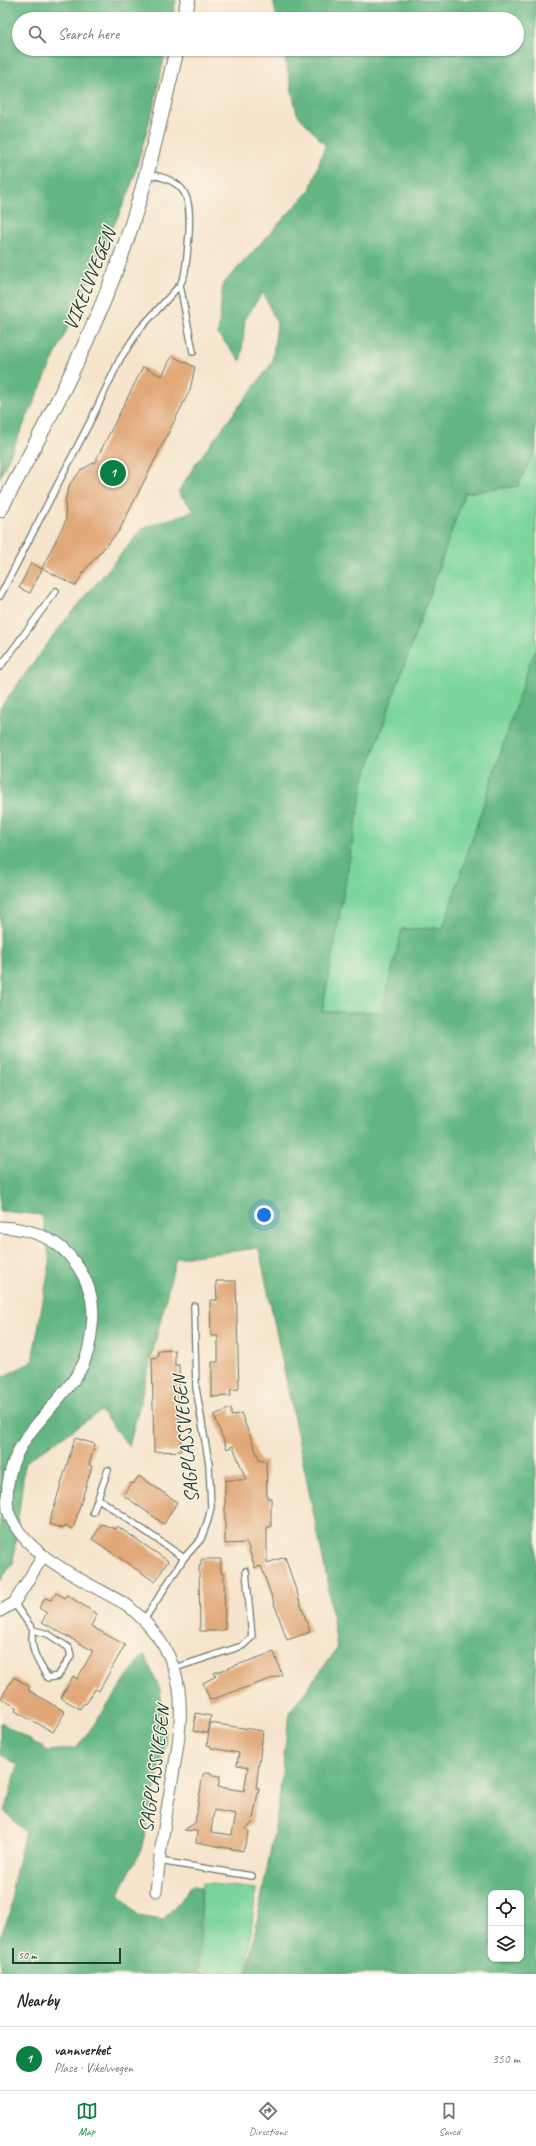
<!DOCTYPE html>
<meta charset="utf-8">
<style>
:root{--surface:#fff;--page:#f2f2f2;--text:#222;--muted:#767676;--line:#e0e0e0;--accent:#0b8043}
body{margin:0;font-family:Caveat,sans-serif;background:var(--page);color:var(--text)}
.controls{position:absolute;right:12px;bottom:12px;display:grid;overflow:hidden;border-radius:8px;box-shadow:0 1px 3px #0004}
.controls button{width:36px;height:36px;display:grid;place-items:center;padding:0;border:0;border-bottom:1px solid var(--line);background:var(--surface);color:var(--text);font:20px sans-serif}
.scale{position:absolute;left:12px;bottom:10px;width:109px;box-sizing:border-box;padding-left:4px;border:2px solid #1f3d34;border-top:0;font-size:11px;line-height:14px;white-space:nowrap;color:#1f3d34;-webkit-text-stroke:3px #fcf5e5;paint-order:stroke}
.you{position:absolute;left:264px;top:1215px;width:14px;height:14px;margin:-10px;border:3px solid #fff;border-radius:50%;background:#1a73e8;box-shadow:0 0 0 6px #1a73e833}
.badge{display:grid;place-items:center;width:26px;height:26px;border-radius:50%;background:var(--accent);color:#fff;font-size:13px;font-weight:700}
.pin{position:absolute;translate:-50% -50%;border:2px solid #fff;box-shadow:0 1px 4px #0006}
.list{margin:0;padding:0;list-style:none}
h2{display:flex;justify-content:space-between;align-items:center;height:52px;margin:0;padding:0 16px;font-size:17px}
h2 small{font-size:13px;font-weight:400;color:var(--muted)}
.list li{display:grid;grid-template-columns:26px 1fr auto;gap:12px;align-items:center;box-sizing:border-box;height:64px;padding:0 16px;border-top:1px solid var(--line)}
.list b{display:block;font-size:15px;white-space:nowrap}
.list p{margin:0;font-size:13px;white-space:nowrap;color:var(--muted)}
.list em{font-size:13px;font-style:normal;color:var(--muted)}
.icon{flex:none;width:22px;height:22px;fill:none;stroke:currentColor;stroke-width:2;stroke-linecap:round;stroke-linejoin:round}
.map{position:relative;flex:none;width:536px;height:1974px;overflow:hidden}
.search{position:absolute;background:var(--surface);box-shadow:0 1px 3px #0004;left:12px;right:12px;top:12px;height:44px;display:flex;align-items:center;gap:10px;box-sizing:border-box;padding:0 14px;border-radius:22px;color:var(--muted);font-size:15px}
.sheet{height:116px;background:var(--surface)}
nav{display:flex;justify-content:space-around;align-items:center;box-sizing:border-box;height:56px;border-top:1px solid var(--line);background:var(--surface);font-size:11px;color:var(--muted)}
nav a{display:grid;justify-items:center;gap:2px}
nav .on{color:var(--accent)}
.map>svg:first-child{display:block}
.green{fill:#7bd59b;stroke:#4d8968}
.forest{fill:#64b683;stroke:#427a5c;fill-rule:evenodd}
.building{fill:#e1a97a;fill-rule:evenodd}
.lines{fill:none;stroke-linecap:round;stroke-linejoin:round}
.service-casing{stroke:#6a7869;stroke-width:8}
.minor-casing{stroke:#6a7869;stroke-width:13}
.tertiary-casing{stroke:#6a7869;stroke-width:16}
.service{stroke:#fff;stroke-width:5.5}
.minor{stroke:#fff;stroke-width:11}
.tertiary{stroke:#fff;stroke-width:14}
.labels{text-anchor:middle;stroke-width:3;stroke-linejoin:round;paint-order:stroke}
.street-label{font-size:20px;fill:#1f3d34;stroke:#fcf5e5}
</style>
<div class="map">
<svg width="536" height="1974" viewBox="0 0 536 1974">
<rect width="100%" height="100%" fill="#fcf5e5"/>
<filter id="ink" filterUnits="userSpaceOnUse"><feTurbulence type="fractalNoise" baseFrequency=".025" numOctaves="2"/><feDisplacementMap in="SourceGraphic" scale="8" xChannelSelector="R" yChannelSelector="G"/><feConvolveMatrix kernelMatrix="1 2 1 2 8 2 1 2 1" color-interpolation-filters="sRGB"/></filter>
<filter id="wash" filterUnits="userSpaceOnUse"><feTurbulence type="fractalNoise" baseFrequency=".012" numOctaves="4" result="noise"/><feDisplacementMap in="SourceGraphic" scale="16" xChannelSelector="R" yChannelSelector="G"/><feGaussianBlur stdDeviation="0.9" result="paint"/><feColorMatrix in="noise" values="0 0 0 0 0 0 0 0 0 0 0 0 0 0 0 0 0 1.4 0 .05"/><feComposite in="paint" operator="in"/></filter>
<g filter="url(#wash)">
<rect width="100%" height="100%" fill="#f6e5cc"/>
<path class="green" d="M536 447V650L530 663 443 928 402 929 382 1012H322L364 779 465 493 518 486Z
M202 1883 256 1889 246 1974H224L200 1970Z"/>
<path class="forest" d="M0 0H176L172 19H19V49H166L154 105 130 190 0 477Z
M273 0H536V447L518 486 465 493 364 779 322 1012H382L402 929 443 928 530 663 536 650V1974H247L277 1816 289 1713 337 1649 327 1579 259 1248 176 1258 129 1447 101 1411 25 1462 13 1563 0 1581V1378L32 1362 50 1262 42 1215 0 1211V708L63 623 143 528 194 511 178 492 197 462 272 363 277 324 263 292 245 319 241 361 218 335 223 284 310 190 325 145 297 114 283 49H517V19H277ZM491 1893H521V1959H491Z
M144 1654 160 1689 166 1741 141 1850 119 1893 138 1916 163 1920 193 1885 201 1888 198 1972 211 1974H0V1937L11 1911 13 1883 25 1832 5 1812 18 1765 0 1754V1722L48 1751 77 1748Z"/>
<g id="blocks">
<path class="building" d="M172 356 195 367 190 390 119 531 84 571 76 586 42 568 66 520 65 500 70 484 81 470 95 462 143 367 162 376Z
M31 563 42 569 30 593 19 588Z
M216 1281H236L239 1389 230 1390 231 1396 212 1397V1362H218V1336H211L210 1300H217Z
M175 1350V1365H179L181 1451 154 1452 152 1358 158 1357V1351Z
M231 1408V1416L241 1413 260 1461H266L267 1498H271V1527H267V1563L285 1557 310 1632 287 1640 261 1566 255 1568 247 1543 225 1544V1480H246L233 1446 227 1449 214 1415Z
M75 1438 95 1444 89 1465 92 1466 73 1529 65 1526 64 1529 49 1524Z
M139 1476 177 1502 164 1524 123 1495 131 1483 133 1484Z
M102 1524 115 1529 117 1526 168 1561 155 1582 92 1539Z
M203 1559H221V1573H224L225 1629 221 1631H200L199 1566H201V1560Z
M56 1593 65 1598 67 1595 97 1614 91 1626 125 1645 99 1691 95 1689 86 1704 84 1703 80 1709 61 1698 73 1676 77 1679 93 1651 42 1622 47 1613 39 1608 45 1598 51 1600Z
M274 1652 282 1675 210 1700 203 1683 216 1676 214 1673Z
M14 1677 30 1687 28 1690 65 1712 53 1732 15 1711 17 1708 1 1698Z
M196 1713 211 1716 208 1733 193 1731Z
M210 1723 263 1731 256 1788H259L252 1824 246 1828 249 1832 243 1851 196 1842 197 1831 184 1830 195 1823 203 1774 210 1772 212 1775 220 1776 218 1787 244 1791 248 1767 237 1765 239 1753 211 1748V1746L207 1745ZM214 1810 236 1814 232 1835 211 1832Z"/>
</g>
</g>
<g filter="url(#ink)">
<use href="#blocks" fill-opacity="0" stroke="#6a7869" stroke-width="1"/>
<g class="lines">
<defs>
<path id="service" d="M180 285 193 352
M0 596 93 416 120 359 139 330 180 285 184 276C187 262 188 247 189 233 191 196 187 180 147 174
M0 667 56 591
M99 1499 184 1558
M93 1512 108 1470
M14 1603 33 1630C29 1649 38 1662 48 1678L58 1676 71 1656 69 1648 48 1634 33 1630
M144 1620 184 1558 201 1539 208 1520 211 1507 209 1464 196 1388 194 1306
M175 1668 242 1646 252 1637 246 1571
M159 1861 252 1876"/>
<path id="minor" d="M0 1227C30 1228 58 1238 76 1264 89 1282 95 1304 92 1326 91 1341 87 1359 79 1372 49 1418 0 1445 8 1510 20 1554 89 1583 127 1605 199 1664 182 1723 168 1803 163 1832 159 1861 156 1891
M0 1611 14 1603 43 1556"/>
<path id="tertiary" d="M184 19 188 0
M0 510C47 424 93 337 125 245 147 181 161 115 177 49"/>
</defs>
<use href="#service" class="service-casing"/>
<use href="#minor" class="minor-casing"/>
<use href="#tertiary" class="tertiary-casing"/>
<use href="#service" class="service"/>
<use href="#minor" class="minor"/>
<use href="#tertiary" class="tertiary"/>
</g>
</g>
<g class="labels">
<g class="street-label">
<text transform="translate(89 279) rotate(-68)" y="7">VIKELVVEGEN</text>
<text transform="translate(185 1439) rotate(-96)" y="7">SAGPLASSVEGEN</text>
<text transform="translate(154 1769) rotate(-82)" y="7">SAGPLASSVEGEN</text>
</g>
</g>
</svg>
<div class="controls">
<button><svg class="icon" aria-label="locate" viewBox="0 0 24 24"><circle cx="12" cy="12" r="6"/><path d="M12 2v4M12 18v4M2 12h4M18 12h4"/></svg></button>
<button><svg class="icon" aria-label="layers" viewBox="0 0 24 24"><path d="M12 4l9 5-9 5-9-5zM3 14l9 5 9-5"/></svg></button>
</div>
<div class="scale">50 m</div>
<div class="you"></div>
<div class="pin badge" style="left:113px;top:473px">1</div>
<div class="search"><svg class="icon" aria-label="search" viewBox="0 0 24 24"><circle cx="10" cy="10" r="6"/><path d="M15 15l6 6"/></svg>Search here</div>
</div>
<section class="sheet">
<h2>Nearby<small></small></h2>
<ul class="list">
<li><span class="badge">1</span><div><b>vannverket</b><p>Place · Vikelvvegen</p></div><em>350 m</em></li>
</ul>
</section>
<nav>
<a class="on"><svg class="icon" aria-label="map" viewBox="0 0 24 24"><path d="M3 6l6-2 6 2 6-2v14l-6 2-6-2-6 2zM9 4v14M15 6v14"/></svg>Map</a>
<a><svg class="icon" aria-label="directions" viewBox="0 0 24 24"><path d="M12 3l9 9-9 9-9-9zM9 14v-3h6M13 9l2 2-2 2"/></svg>Directions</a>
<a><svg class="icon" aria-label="saved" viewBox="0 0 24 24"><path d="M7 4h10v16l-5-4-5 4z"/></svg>Saved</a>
</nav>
